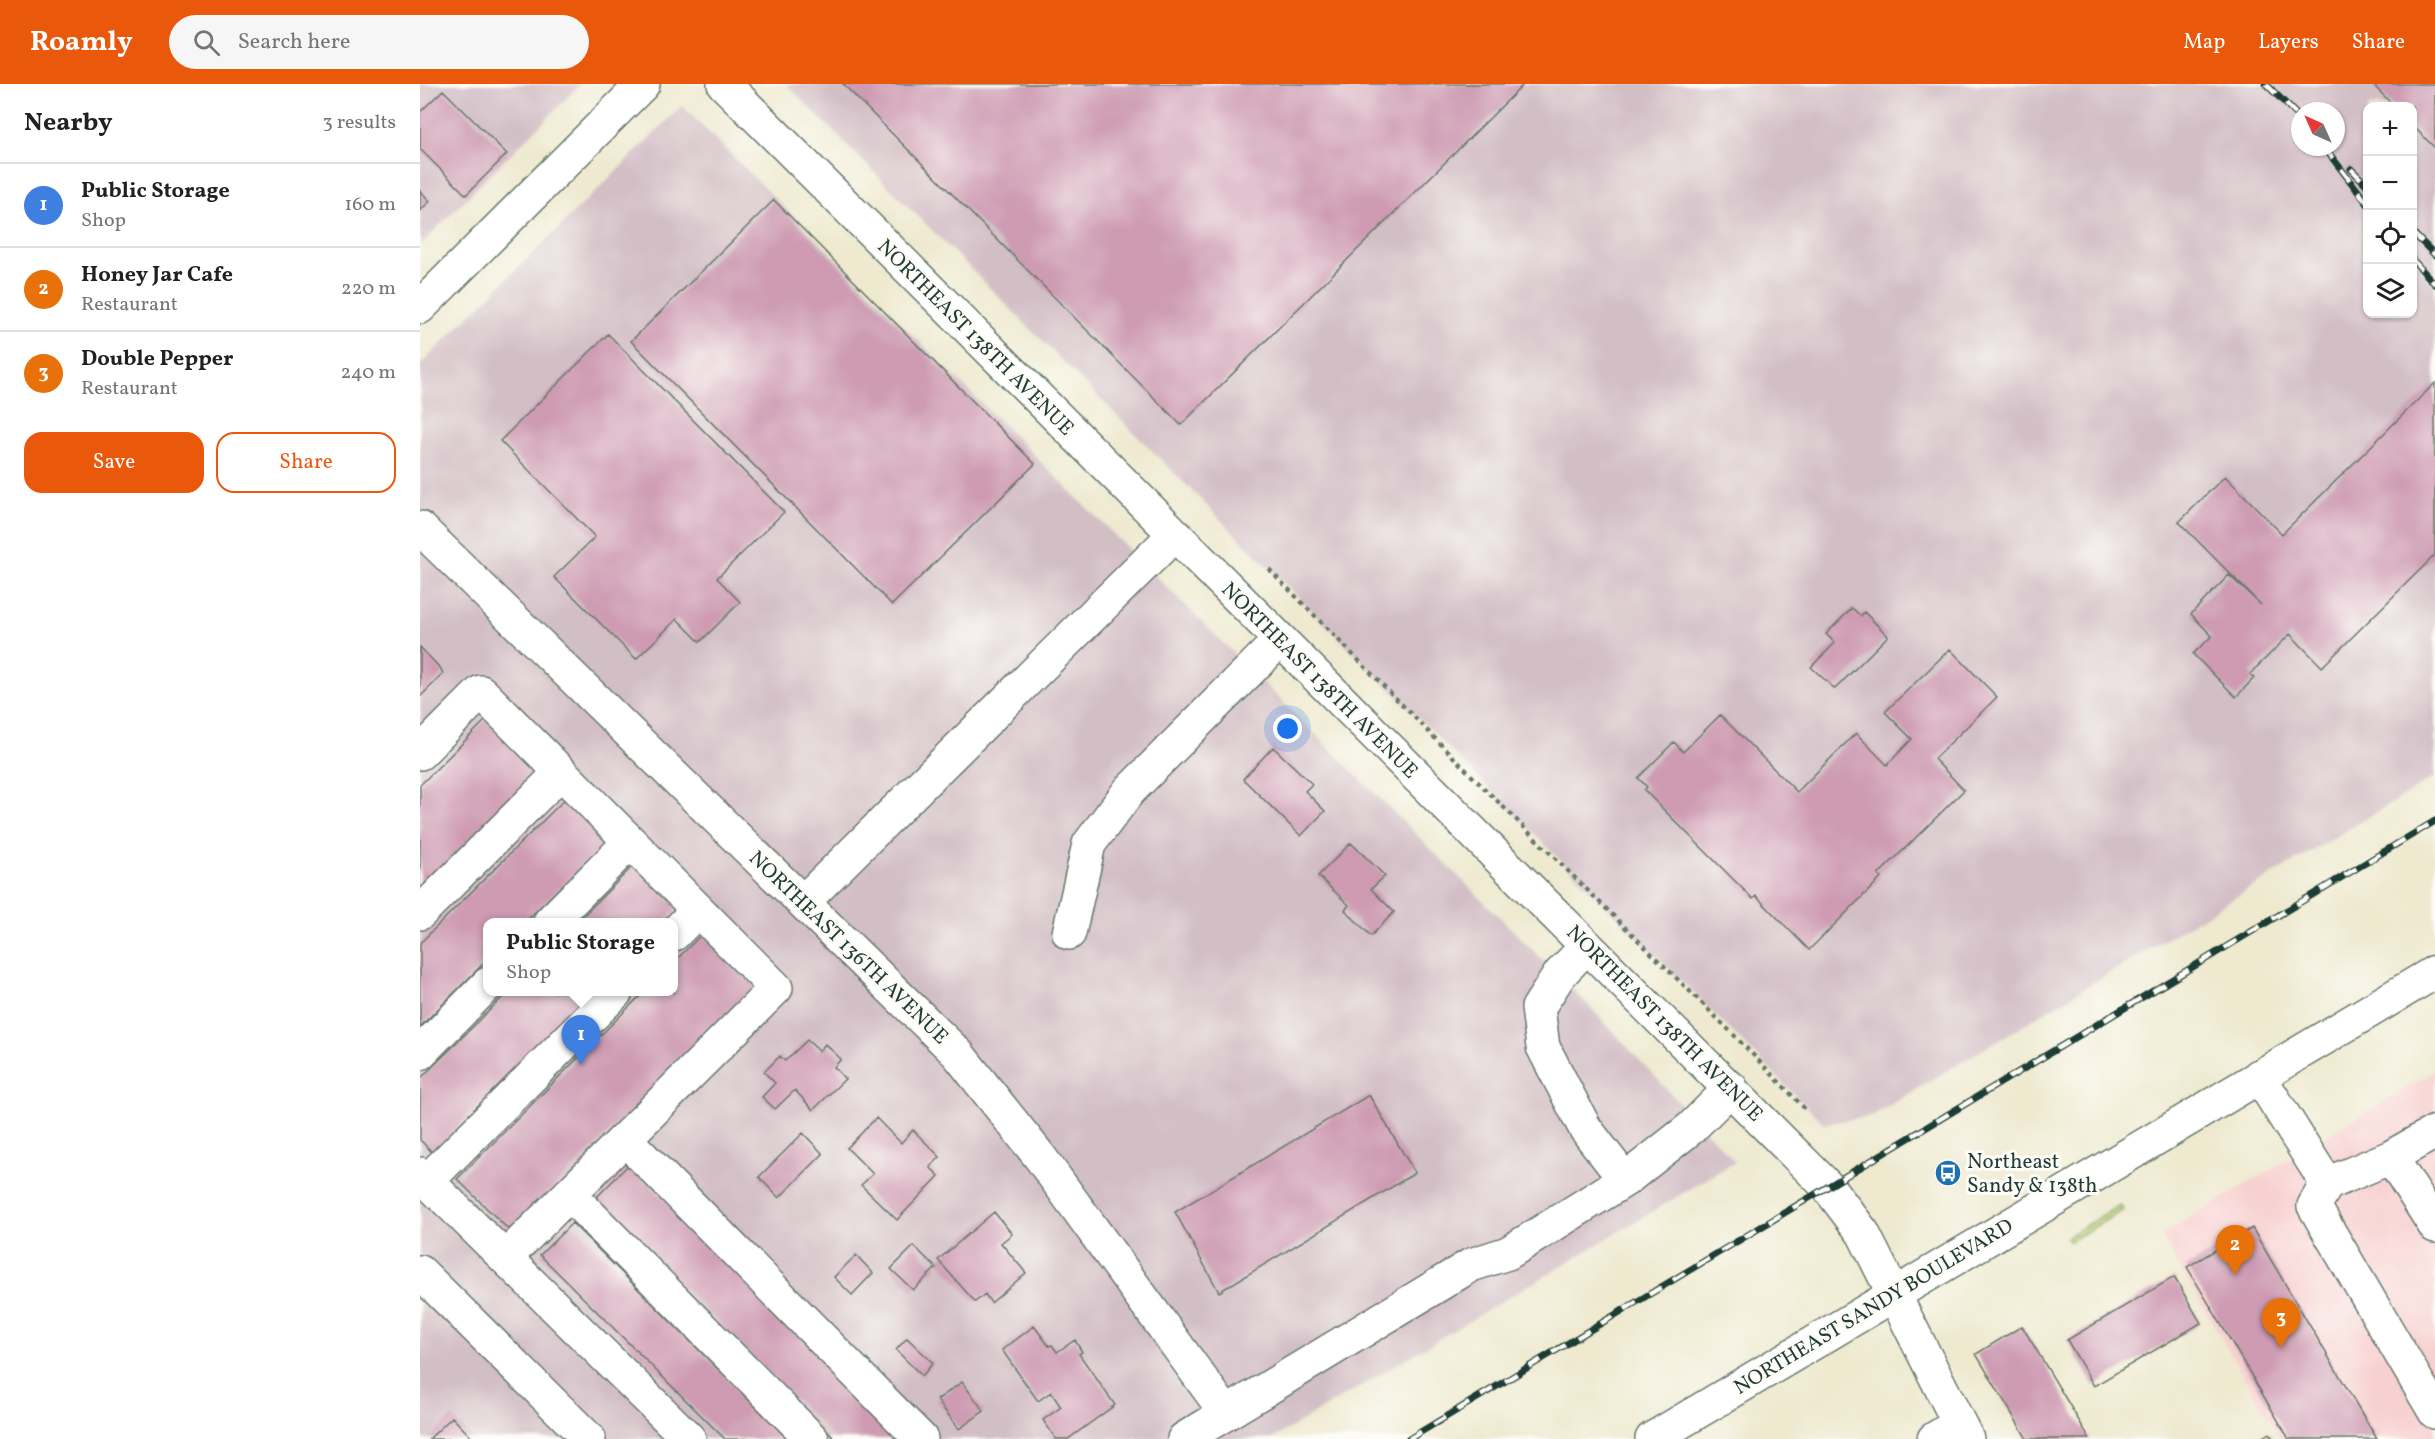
<!DOCTYPE html>
<meta charset="utf-8">
<style>
:root{--surface:#fff;--page:#f6f6f6;--text:#202124;--muted:#757577;--line:#e0e0e0;--accent:#ea580c}
body{margin:0;font-family:Vollkorn,serif;background:var(--page);color:var(--text)}
.controls{position:absolute;right:18px;top:18px;display:grid;overflow:hidden;border-radius:12px;box-shadow:0 2px 4px #0004}
.controls button{width:54px;height:54px;display:grid;place-items:center;padding:0;border:0;border-bottom:2px solid var(--line);background:var(--surface);color:var(--text);font:30px sans-serif}
.compass{position:absolute;left:1871px;top:18px;width:54px;height:54px;border-radius:50%;background:var(--surface);box-shadow:0 2px 4px #0004;rotate:315deg}
.you{position:absolute;left:868px;top:645px;width:21px;height:21px;margin:-15px;border:4px solid #fff;border-radius:50%;background:#1a73e8;box-shadow:0 0 0 9px #1a73e833}
.badge{display:grid;place-items:center;width:39px;height:39px;border-radius:50%;background:var(--accent);color:#fff;font-size:20px;font-weight:700}
.pin{position:absolute;translate:-50% -50px;filter:drop-shadow(0 2px 3px #0008)}
.pin::after{content:'';position:absolute;top:32px;width:21px;height:18px;background:inherit;clip-path:polygon(0 0,100% 0,50% 100%)}
.popup{position:absolute;left:63px;top:834px;width:195px;height:78px;box-sizing:border-box;display:grid;place-content:center;border-radius:12px;background:var(--surface);filter:drop-shadow(0 2px 4px #0005);font-size:20px;white-space:nowrap;color:var(--muted)}
.popup b{font-size:22px;color:var(--text)}
.popup::after{content:'';position:absolute;left:50%;top:100%;margin-left:-12px;border:12px solid transparent;border-top-color:var(--surface)}
.list{margin:0;padding:0;list-style:none}
h2{display:flex;justify-content:space-between;align-items:center;height:78px;margin:0;padding:0 24px;font-size:26px}
h2 small{font-size:20px;font-weight:400;color:var(--muted)}
.list li{display:grid;grid-template-columns:39px 1fr auto;gap:18px;align-items:center;box-sizing:border-box;height:84px;padding:0 24px;border-top:2px solid var(--line)}
.list b{display:block;font-size:22px;white-space:nowrap}
.list p{margin:0;font-size:20px;white-space:nowrap;color:var(--muted)}
.list em{font-size:20px;font-style:normal;color:var(--muted)}
.actions{display:flex;gap:12px;padding:18px 24px}
.actions a{flex:1;padding:14px 0;border:2px solid var(--accent);border-radius:18px;text-align:center;font-size:21px;color:var(--accent)}
.actions .main{background:var(--accent);color:#fff}
.icon{flex:none;width:33px;height:33px;fill:none;stroke:currentColor;stroke-width:2;stroke-linecap:round;stroke-linejoin:round}
.map{position:relative;flex:none;width:2015px;height:1355px;overflow:hidden}
header{display:flex;align-items:center;gap:36px;box-sizing:border-box;height:84px;padding:0 30px;background:var(--accent);color:#fff}
header strong{font-size:28px}
nav{display:flex;gap:33px;margin-inline-start:auto;font-size:21px}
.search{width:420px;height:54px;background:var(--page);display:flex;align-items:center;gap:15px;box-sizing:border-box;padding:0 21px;border-radius:33px;color:var(--muted);font-size:22px}
main{display:flex}
aside{flex:1;background:var(--surface)}
.map>svg:first-child{display:block}
.built{fill:#f7d0d0}
.industrial{fill:#d2bec5;fill-rule:evenodd}
.green{fill:#bdd174;stroke:#6e8754;stroke-width:1.5}
.building{fill:#ce9bb3}
.lines{fill:none;stroke-linecap:round;stroke-linejoin:round}
.minor-casing{stroke:#67796a;stroke-width:36}
.major-casing{stroke:#67796a;stroke-width:36}
.path{stroke:#67796a;stroke-width:4;stroke-dasharray:4.5 4.5;stroke-linecap:butt}
.minor{stroke:#fff;stroke-width:33}
.major{stroke:#fff;stroke-width:33}
.rail-casing{stroke:#1f3d34;stroke-width:7}
.rail{stroke:#fdfcf7;stroke-width:4.5;stroke-dasharray:14;stroke-linecap:butt}
.labels{text-anchor:middle;stroke-width:6;stroke-linejoin:round;paint-order:stroke}
.street-label{font-size:21px;fill:#1f3d34;stroke:#fdfcf7}
.poi-label{font-size:21px;fill:#1f3d34;stroke:#fdfcf7;text-anchor:start}
</style>
<header>
<strong>Roamly</strong>
<div class="search"><svg class="icon" aria-label="search" viewBox="0 0 24 24"><circle cx="10" cy="10" r="6"/><path d="M15 15l6 6"/></svg>Search here</div>
<nav><a>Map</a><a>Layers</a><a>Share</a></nav>
</header>
<main>
<aside>
<h2>Nearby<small>3 results</small></h2>
<ul class="list">
<li><span class="badge" style="background:#3f7fe0">1</span><div><b>Public Storage</b><p>Shop</p></div><em>160 m</em></li>
<li><span class="badge" style="background:#e8710a">2</span><div><b>Honey Jar Cafe</b><p>Restaurant</p></div><em>220 m</em></li>
<li><span class="badge" style="background:#e8710a">3</span><div><b>Double Pepper</b><p>Restaurant</p></div><em>240 m</em></li>
</ul>
<div class="actions"><a class="main">Save</a><a>Share</a></div>
</aside>
<div class="map">
<svg width="2015" height="1355" viewBox="0 0 2015 1355">
<rect width="100%" height="100%" fill="#fdfcf7"/>
<filter id="ink" filterUnits="userSpaceOnUse"><feTurbulence type="fractalNoise" baseFrequency=".0167" numOctaves="2"/><feDisplacementMap in="SourceGraphic" scale="12" xChannelSelector="R" yChannelSelector="G"/><feConvolveMatrix kernelMatrix="1 2 1 2 8 2 1 2 1" color-interpolation-filters="sRGB"/></filter>
<filter id="wash" filterUnits="userSpaceOnUse"><feTurbulence type="fractalNoise" baseFrequency=".008" numOctaves="4" result="noise"/><feDisplacementMap in="SourceGraphic" scale="24" xChannelSelector="R" yChannelSelector="G"/><feGaussianBlur stdDeviation="1.35" result="paint"/><feColorMatrix in="noise" values="0 0 0 0 0 0 0 0 0 0 0 0 0 0 0 0 0 1.4 0 .05"/><feComposite in="paint" operator="in"/></filter>
<g filter="url(#wash)">
<rect width="100%" height="100%" fill="#eee9cf"/>
<path class="built" d="M2015 987V1355H1861L1741 1151Z"/>
<path class="industrial" d="M0 0H161L0 161Z
M366 0H2015V693L1452 1032 1404 1040ZM1948 22H1992V230H1948ZM1880 27H1916V63H1880Z
M262 22 1168 921 1315 1078 852 1355H0V281ZM68 838H254V908H68Z"/>
<path class="green" d="M1700 1121 1703 1126 1649 1158 1646 1153Z"/>
<g id="blocks">
<path class="building" d="M423 0H1104L761 341Z
M1952 0H2015V64L1992 41V22H1974Z
M23 6 87 70 46 111 0 65V28Z
M0 107 10 117 0 127Z
M354 116 615 380 472 521 211 257Z
M188 250 364 428 297 494 320 518 280 558 257 535 216 575 134 493 175 453 80 357Z
M2015 299V471L1902 583 1870 550 1830 590 1834 594 1816 613 1773 570 1792 552 1771 530 1809 491 1841 521 1759 438 1805 392 1862 450Z
M1432 524 1441 532 1444 528 1468 552 1415 605 1391 583 1415 559 1406 550Z
M0 563 21 585 23 590 0 613Z
M1530 565 1577 613 1514 675 1544 706 1458 791 1461 794 1389 866 1336 812 1333 815 1224 706 1227 703 1218 694 1254 658 1263 668 1300 631 1377 708 1436 649 1467 681 1492 655 1465 628Z
M68 634 120 686 0 806V701Z
M853 663 892 700 885 707 905 727 881 752 823 695Z
M147 713 189 755 105 838H68V875L0 943V859Z
M931 759 965 792 951 805 974 828 951 852 925 826 929 821 898 792Z
M214 781 257 824 242 838H157Z
M283 849 336 902 90 1147 37 1095 224 908H254V878Z
M88 908H173L12 1068 0 1056V995Z
M387 956 399 967 405 960 421 975 414 983 425 995 393 1026 375 1006 355 1025 342 1013 355 999 344 988 360 972 365 977Z
M949 1011 995 1089 799 1208 755 1128Z
M456 1034 481 1059 493 1046 520 1073 510 1083 519 1092 477 1136 441 1101 453 1090 427 1064Z
M383 1049 403 1070 359 1114 339 1093Z
M209 1080 478 1350 473 1355H415L175 1115Z
M574 1128 592 1150 581 1159 606 1189 571 1219 565 1210 555 1218 518 1176Z
M152 1139 368 1355H305L120 1171Z
M1832 1144 1957 1355H1869L1767 1183Z
M494 1162 516 1184 493 1206 471 1185Z
M436 1171 453 1189 432 1211 414 1193Z
M1754 1193 1781 1239 1674 1302 1647 1256Z
M614 1242 629 1262 632 1261 637 1268 655 1256 662 1268 659 1270 695 1321 648 1355H636L623 1336 641 1323 631 1308 618 1317 582 1266Z
M1602 1242 1670 1355H1607L1556 1270Z
M487 1254 513 1279 502 1292 476 1266Z
M542 1298 564 1327 539 1345 517 1316Z
M32 1333 53 1355H9Z
M1849 1349 1853 1355H1840Z"/>
</g>
</g>
<g filter="url(#ink)">
<use href="#blocks" fill-opacity="0" stroke="#67796a" stroke-width="1.5"/>
<g class="lines">
<defs>
<path id="minor" d="M304 0 1408 1103 1443 1149 1547 1355
M0 223 223 0
M0 444 538 970 620 1073 806 1329
M0 669 61 608 356 904 85 1174
M383 818 754 451
M0 829 141 688
M130 838 210 758
M649 849 669 760 709 707 860 556
M254 850 278 826
M1167 862 1140 890 1118 924 1123 963 1165 1044 1205 1096
M0 969 68 900
M1839 992 1907 1100
M2015 1048 1971 1073 2015 1142
M205 1055 501 1355
M1971 1073 1907 1100 1894 1122 2015 1328
M0 1090 269 1355
M7 1097 196 908
M149 1110 392 1355
M0 1188 169 1355
M764 1355 1051 1181 1088 1169 1205 1096 1271 1044 1311 1004
M1514 1355 1538 1340"/>
<path id="major" d="M1232 1355 2015 888"/>
</defs>
<use href="#minor" class="minor-casing"/>
<use href="#major" class="major-casing"/>
<path class="path" d="M849 485 1052 692 1314 951 1387 1027"/>
<use href="#minor" class="minor"/>
<use href="#major" class="major"/>
<defs>
<path id="rail" d="M1846 0 1880 34
M1904 63 1948 120
M1931 85 1948 102
M1992 148 2015 171
M1992 175 2015 200
M989 1355 2015 737"/>
</defs>
<use href="#rail" class="rail-casing"/>
<use href="#rail" class="rail"/>
</g>
</g>
<defs>
<symbol id="bus-disc" viewBox="-11 -11 22 22"><circle r="9.5" fill="#1f6fb2" stroke="#fdfcf7"/><path d="M-5-6H5V4H4V6H2V4H-2V6H-4V4H-5ZM-3.5-4V0h7V-4ZM-3.5 1.2v1.5H-2V1.2ZM2 1.2v1.5H3.5V1.2Z" fill="#fff"/></symbol>
</defs>
<g fill-rule="evenodd">
<use href="#bus-disc" x="1513" y="1074" width="30" height="30"/>
</g>
<g class="labels">
<g class="street-label">
<text transform="translate(556 253) rotate(45)" y="7">NORTHEAST 138TH AVENUE</text>
<text transform="translate(900 596) rotate(45)" y="7">NORTHEAST 138TH AVENUE</text>
<text transform="translate(429 863) rotate(44)" y="7">NORTHEAST 136TH AVENUE</text>
<text transform="translate(1245 939) rotate(45)" y="7">NORTHEAST 138TH AVENUE</text>
<text transform="translate(1453 1222) rotate(-31)" y="7">NORTHEAST SANDY BOULEVARD</text>
</g>
<g class="poi-label">
<text x="1547" y="1084">Northeast<tspan x="1547" dy="24">Sandy &amp; 138th</tspan></text>
</g>
</g>
</svg>
<div class="controls">
<button>+</button>
<button>−</button>
<button><svg class="icon" aria-label="locate" viewBox="0 0 24 24"><circle cx="12" cy="12" r="6"/><path d="M12 2v4M12 18v4M2 12h4M18 12h4"/></svg></button>
<button><svg class="icon" aria-label="layers" viewBox="0 0 24 24"><path d="M12 4l9 5-9 5-9-5zM3 14l9 5 9-5"/></svg></button>
</div>
<svg class="compass" viewBox="-18 -18 36 36"><path d="M0-13l5 13h-10z" fill="#e53935"/><path d="M0 13l5-13h-10z" fill="#757577"/></svg>
<div class="you"></div>
<div class="pin badge" style="left:161px;top:981px;background:#3f7fe0">1</div>
<div class="popup"><b>Public Storage</b>Shop</div>
<div class="pin badge" style="left:1815px;top:1191px;background:#e8710a">2</div>
<div class="pin badge" style="left:1861px;top:1264px;background:#e8710a">3</div>
</div>
</main>
